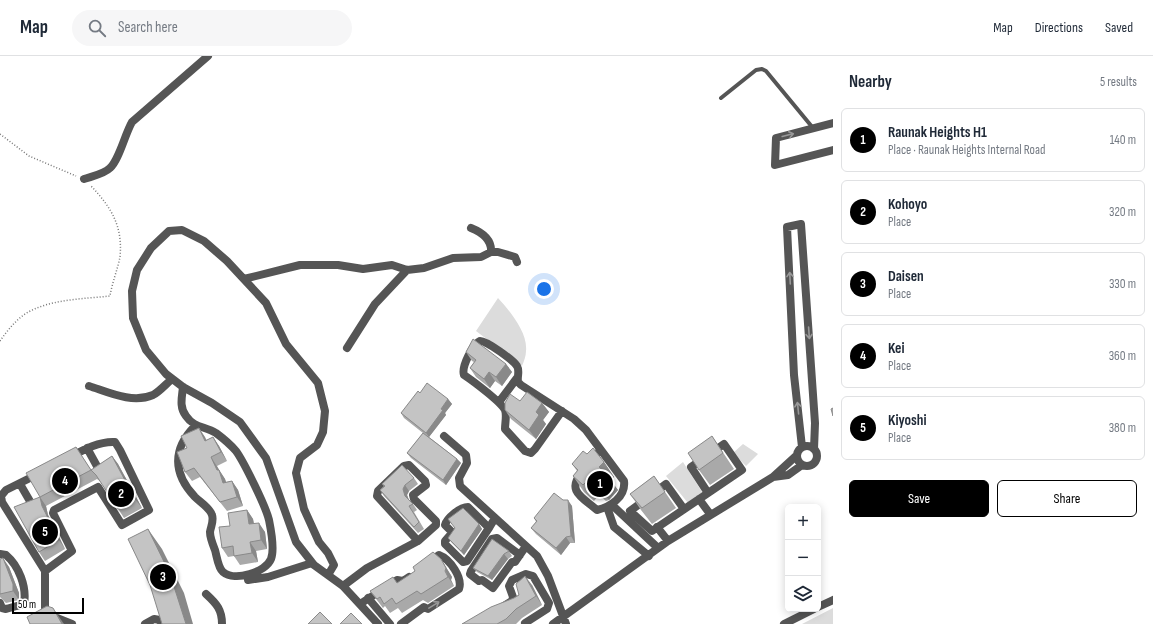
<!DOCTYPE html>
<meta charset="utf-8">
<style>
:root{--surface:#fff;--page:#f6f6f7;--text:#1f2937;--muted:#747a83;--line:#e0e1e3;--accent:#000}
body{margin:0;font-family:"Sofia Sans Condensed",sans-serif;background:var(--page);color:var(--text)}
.controls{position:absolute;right:12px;bottom:12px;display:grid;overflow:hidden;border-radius:6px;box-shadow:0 2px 10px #0003}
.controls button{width:36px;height:36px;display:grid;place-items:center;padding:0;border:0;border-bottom:1px solid var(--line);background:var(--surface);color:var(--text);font:20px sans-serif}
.scale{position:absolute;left:12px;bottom:10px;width:72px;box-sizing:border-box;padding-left:4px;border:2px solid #000;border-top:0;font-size:11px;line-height:14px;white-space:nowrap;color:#000;-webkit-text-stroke:3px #fff;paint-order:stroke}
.you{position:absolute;left:544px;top:233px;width:14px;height:14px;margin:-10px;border:3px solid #fff;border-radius:50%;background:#1a73e8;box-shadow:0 0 0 6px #1a73e833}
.badge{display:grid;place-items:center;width:26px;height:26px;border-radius:50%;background:var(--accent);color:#fff;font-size:13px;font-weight:700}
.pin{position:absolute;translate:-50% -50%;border:2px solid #fff;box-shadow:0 1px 4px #0006}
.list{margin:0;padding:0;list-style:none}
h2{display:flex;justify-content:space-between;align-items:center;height:52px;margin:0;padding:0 16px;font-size:17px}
h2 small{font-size:13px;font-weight:400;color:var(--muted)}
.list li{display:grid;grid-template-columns:26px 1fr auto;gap:12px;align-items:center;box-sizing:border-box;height:64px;margin:0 8px 8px;padding:0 8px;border:1px solid var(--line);border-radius:6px}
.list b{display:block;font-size:15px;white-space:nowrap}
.list p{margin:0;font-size:13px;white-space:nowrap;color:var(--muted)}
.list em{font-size:13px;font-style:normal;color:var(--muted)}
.actions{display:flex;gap:8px;padding:12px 16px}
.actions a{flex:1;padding:9px 0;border:1px solid var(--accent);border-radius:6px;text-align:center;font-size:14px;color:var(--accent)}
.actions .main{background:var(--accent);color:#fff}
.icon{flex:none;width:22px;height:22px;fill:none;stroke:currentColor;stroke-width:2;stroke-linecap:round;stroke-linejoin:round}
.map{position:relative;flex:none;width:833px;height:568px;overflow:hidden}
header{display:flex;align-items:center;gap:24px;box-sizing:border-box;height:56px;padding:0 20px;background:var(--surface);border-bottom:1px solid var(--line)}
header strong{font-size:19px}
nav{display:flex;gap:22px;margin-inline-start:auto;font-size:14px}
.search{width:280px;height:36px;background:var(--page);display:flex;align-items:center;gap:10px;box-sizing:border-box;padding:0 14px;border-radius:22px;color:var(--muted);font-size:15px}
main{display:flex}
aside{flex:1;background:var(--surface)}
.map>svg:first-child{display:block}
.green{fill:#dcdcdc}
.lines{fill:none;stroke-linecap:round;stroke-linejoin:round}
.path{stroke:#777;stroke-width:1.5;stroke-dasharray:1 2;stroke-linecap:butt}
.lane{stroke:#555;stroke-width:4}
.street{stroke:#555;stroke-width:8}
.wall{fill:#a9a9a9}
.shaded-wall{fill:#898989}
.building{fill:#c4c4c4;stroke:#898989}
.oneway{stroke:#999}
</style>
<header>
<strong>Map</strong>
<div class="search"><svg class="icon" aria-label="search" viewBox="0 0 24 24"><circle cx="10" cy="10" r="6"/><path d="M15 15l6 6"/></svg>Search here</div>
<nav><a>Map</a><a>Directions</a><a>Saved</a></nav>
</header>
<main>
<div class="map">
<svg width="833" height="568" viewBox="0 0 833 568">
<rect width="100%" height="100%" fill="#fff"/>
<path class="green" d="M498 242C510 255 528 277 526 295 526 300 524 305 522 310L476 275Z
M743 388 758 398 746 410 733 397Z
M683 406 702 436 688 447 666 420Z
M833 552V568H802Z"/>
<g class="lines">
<path class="path" d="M0 78 29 100 76 120
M0 285C7 275 15 265 25 258 49 243 83 243 110 240 112 227 118 212 120 201 123 170 111 151 91 130"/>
<path class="lane" d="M721 42 756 14 762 13 766 15 813 72"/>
<path class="street" d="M833 67 776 82 775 109 833 94
M84 123C93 120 104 118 110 112 119 104 125 78 132 66L208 0
M471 172C481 176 492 183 491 196
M244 223 300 209H338L363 213 392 209 407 214 424 212 453 202 481 201 491 196H498L515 201 517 206
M347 292 375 248 407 214
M89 330C108 336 132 348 153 339 159 336 166 328 172 323
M183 331C182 341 179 351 186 360 194 372 205 370 216 377 224 383 230 388 236 395 244 406 266 451 269 464 271 474 275 493 271 503 266 516 235 526 223 516 218 512 217 501 215 494 213 489 210 482 210 476 211 470 214 465 212 459 210 452 200 446 195 441 173 418 172 393 195 370
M499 346 517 322
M562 355 535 393 531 397 525 395 505 373C505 367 507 359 505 354 501 346 473 325 464 319 461 311 473 288 480 285 487 285 513 304 517 310 520 315 517 320 518 326L521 329 574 363 586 374 624 425C626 441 610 451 597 454 582 441 566 435 582 416
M444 380 466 399 467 407 459 422 460 430 537 500 548 520 566 568
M797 400a10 10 0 1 1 20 0a10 10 0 1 1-20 0Z
M802 391 794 319 787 171 801 168 815 367 814 393
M87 392 98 412
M590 406 600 394
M38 418 6 434 1 440 2 446 45 515V562
M773 421 788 419 802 409
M20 428 31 447
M654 437 666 428 684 453
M699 443 710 458
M645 444 630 455 652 475 742 414 724 388 691 411 708 437
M612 449 658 492
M607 451 614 471 649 500
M657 471 668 485
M489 472 468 451C460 451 447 462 445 469L451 475V478L445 485V488L463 506 467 505 489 472 495 462
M0 498 6 499C19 510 27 531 24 548L6 553 2 552 0 547
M520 499 497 482 492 483 471 515 470 518 479 525 482 524 493 532 512 506H515L526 490
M45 515 72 495 53 457 54 454 98 431 122 469 149 454 120 394 115 386C99 385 83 394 70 401
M328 519 334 509 328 497 319 486 304 453 296 417 300 402 317 389 323 376 325 355 318 327 286 288 266 247 227 205 204 185 182 174 169 175 151 192 137 214 132 235 133 262 146 294 166 318 183 331 212 347 240 366 266 402 296 486 314 509 343 530 378 568
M248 524 268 521 312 507
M343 530 367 512 418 485 377 440 378 435 404 410 409 409 425 425 426 429 413 439 414 443 436 465V469L418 485
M206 538C217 548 222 554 222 568
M368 542 390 568
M360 548 397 524 403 525 409 521
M504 550 512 545 513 541 509 530 512 524 526 518 533 520 549 547 547 553 525 567
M818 551 833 544
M39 568 57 562 72 568
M145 568 154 563 160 564 161 568
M401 568 424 551 428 553 459 533C463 522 450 503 439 499L430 506
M553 568 668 485 773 421 796 400
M784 568 814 553"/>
</g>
<path class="wall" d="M466 296 506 308 512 316 502 330 495 325 490 332 476 321 470 312 474 306 472 305Z
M420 337 448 343 452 348 445 357 446 359 429 381 457 403 461 407 446 429 411 402 407 397 423 377 404 362 401 357Z
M520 345 542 347 549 356 543 364 546 368 536 383 511 363 505 354Z
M199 372 206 384 213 381 219 390 227 405 217 410 219 414 225 423 226 426 232 425 238 434 243 450 227 455 200 421 192 425 185 416 187 392Z
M712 380 734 413 710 429 699 414Z
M76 391 91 414 112 400 118 408 142 452 124 462 101 426 97 423 46 450 48 459 65 493 45 505 39 496 40 441Z
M587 398 604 406 614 421 611 425 618 434 609 444 606 445 599 439 594 445 584 436 573 420 577 415 572 408Z
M654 420 676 452 652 468 641 454 630 438Z
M414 422 418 428 409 435 407 439 409 444 413 448 417 454 414 456 424 473 418 477 384 440 380 434 384 430 382 428Z
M563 444 572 450 575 487H570L561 499 536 478 531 472 536 466 534 462Z
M247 454 253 463 254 467 265 476 267 493 256 495 258 506 240 509 234 500 228 501 222 492 230 470Z
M479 468 482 473 464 499 451 486 448 482Z
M509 495 512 500 508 503 492 524 477 516 473 512Z
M0 503 9 511 19 537V544L6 547 0 541Z
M441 503 452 521 451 524 454 530 428 547 423 544 402 557 398 552 390 557 385 550 383 552 370 535 397 527Z
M532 529 542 549 522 562 516 568H462L514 542Z"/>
<path class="shaded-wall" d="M506 308 512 316 502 330 496 321Z
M489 316 495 325 490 332 484 323Z
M448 343 452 348 445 357 446 359 429 381 426 377 441 353Z
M542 347 549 356 543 364 546 368 536 383 529 374 536 356Z
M199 372 205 381 211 394 205 385Z
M213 381 219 390 227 405 221 396Z
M112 400 118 408 142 452 135 443Z
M211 401 225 423 229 436 223 427Z
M457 403 461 407 446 429 443 424Z
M604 406 614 421 611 425 618 434 609 444 598 429 599 411Z
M232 425 238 434 243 450 237 441Z
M405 429 409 435 407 439 410 447 405 440 403 433Z
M40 441 46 450 48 459 65 493 59 484 42 450Z
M568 444 572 450 575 487 571 480Z
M247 454 253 463 255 477 249 468Z
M259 467 265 476 267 493 261 484Z
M479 468 482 473 464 499 461 495Z
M148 473 162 493 184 537 193 568H186Z
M566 481 570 487 561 499 556 492Z
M250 486 256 495 258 506 252 497Z
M504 498 508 503 492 524 488 520Z
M3 502 9 511 19 537V544L13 535Z
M441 503 452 521 451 524 454 530 448 521Z
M525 520 532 529 542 549 536 540Z
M53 552 64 568H62Z"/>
<path class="building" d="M473 283 506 308 496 321 489 316 484 323 470 312 476 304 466 296Z
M427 327 448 343 441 353 443 354 426 377 401 357 418 335 420 337Z
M527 336 542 347 536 356 539 359 529 374 505 354V347L510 338 520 345Z
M833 352V360L831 353Z
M199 372 205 385 213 381 221 396 211 401 217 414H219L223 427 232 425 237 441 220 446 194 412 185 416 177 396 187 392 181 380Z
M423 377 457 403 443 424 407 397Z
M712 380 723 397 699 414 688 397Z
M76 391 91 414 40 441 26 417Z
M593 392 604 406 599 411 607 418 598 429 595 430 588 424 583 429 573 420 578 414 572 408 583 395 587 398Z
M112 400 135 443 118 453 96 419 91 414Z
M402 409 414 422 405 429 403 433 405 440 413 448 409 450 419 466 414 471 380 434 385 430 382 428Z
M654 420 665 436 642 452 630 438Z
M554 437 563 444H568L571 480 566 481 556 492 531 472 537 465 534 462Z
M40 441 42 450 59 484 39 496 14 451Z
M463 452 479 468 461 495 448 482 455 472 448 463Z
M247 454 249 468 259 467 261 484 250 486 252 497 234 500 233 490 222 492 219 471 230 470 228 457Z
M148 473 170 518 186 568H162L150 529 128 483Z
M492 483 509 495 504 498 488 520 473 512Z
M433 496 441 503 446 512 445 515 448 521 421 538 417 535 396 548 392 542 384 548 380 541 377 543 370 535 393 521 397 527 415 515 413 511Z
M3 502 13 528V535L0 538V503Z
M525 520 536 540 516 553 506 563 497 568H462L491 551 514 542 519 539 516 528Z
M47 550 53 552 62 568H30L27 561Z
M320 556 332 568H308Z
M351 557 362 568H340Z"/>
<defs><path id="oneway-shaft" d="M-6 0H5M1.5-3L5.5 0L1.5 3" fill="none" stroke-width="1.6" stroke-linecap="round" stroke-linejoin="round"/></defs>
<g class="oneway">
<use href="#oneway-shaft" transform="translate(788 79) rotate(-14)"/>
<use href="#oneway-shaft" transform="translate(790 222) rotate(-93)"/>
<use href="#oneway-shaft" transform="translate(809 277) rotate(86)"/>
<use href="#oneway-shaft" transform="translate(798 352) rotate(-96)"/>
<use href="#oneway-shaft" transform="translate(434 549) rotate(-31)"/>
</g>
</svg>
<div class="controls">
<button>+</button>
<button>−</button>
<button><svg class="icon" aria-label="layers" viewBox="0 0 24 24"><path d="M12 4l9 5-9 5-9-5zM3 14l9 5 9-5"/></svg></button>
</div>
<div class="scale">50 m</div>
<div class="you"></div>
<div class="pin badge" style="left:600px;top:428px">1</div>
<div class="pin badge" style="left:121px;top:438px">2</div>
<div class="pin badge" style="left:163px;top:521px">3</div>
<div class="pin badge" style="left:65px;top:425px">4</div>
<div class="pin badge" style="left:45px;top:476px">5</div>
</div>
<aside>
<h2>Nearby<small>5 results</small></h2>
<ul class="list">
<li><span class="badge">1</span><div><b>Raunak Heights H1</b><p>Place · Raunak Heights Internal Road</p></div><em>140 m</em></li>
<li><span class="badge">2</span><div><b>Kohoyo</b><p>Place</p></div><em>320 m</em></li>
<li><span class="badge">3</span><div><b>Daisen</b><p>Place</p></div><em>330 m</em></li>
<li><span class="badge">4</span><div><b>Kei</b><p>Place</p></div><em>360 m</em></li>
<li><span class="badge">5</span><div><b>Kiyoshi</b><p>Place</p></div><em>380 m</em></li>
</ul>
<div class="actions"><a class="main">Save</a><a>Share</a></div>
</aside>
</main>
